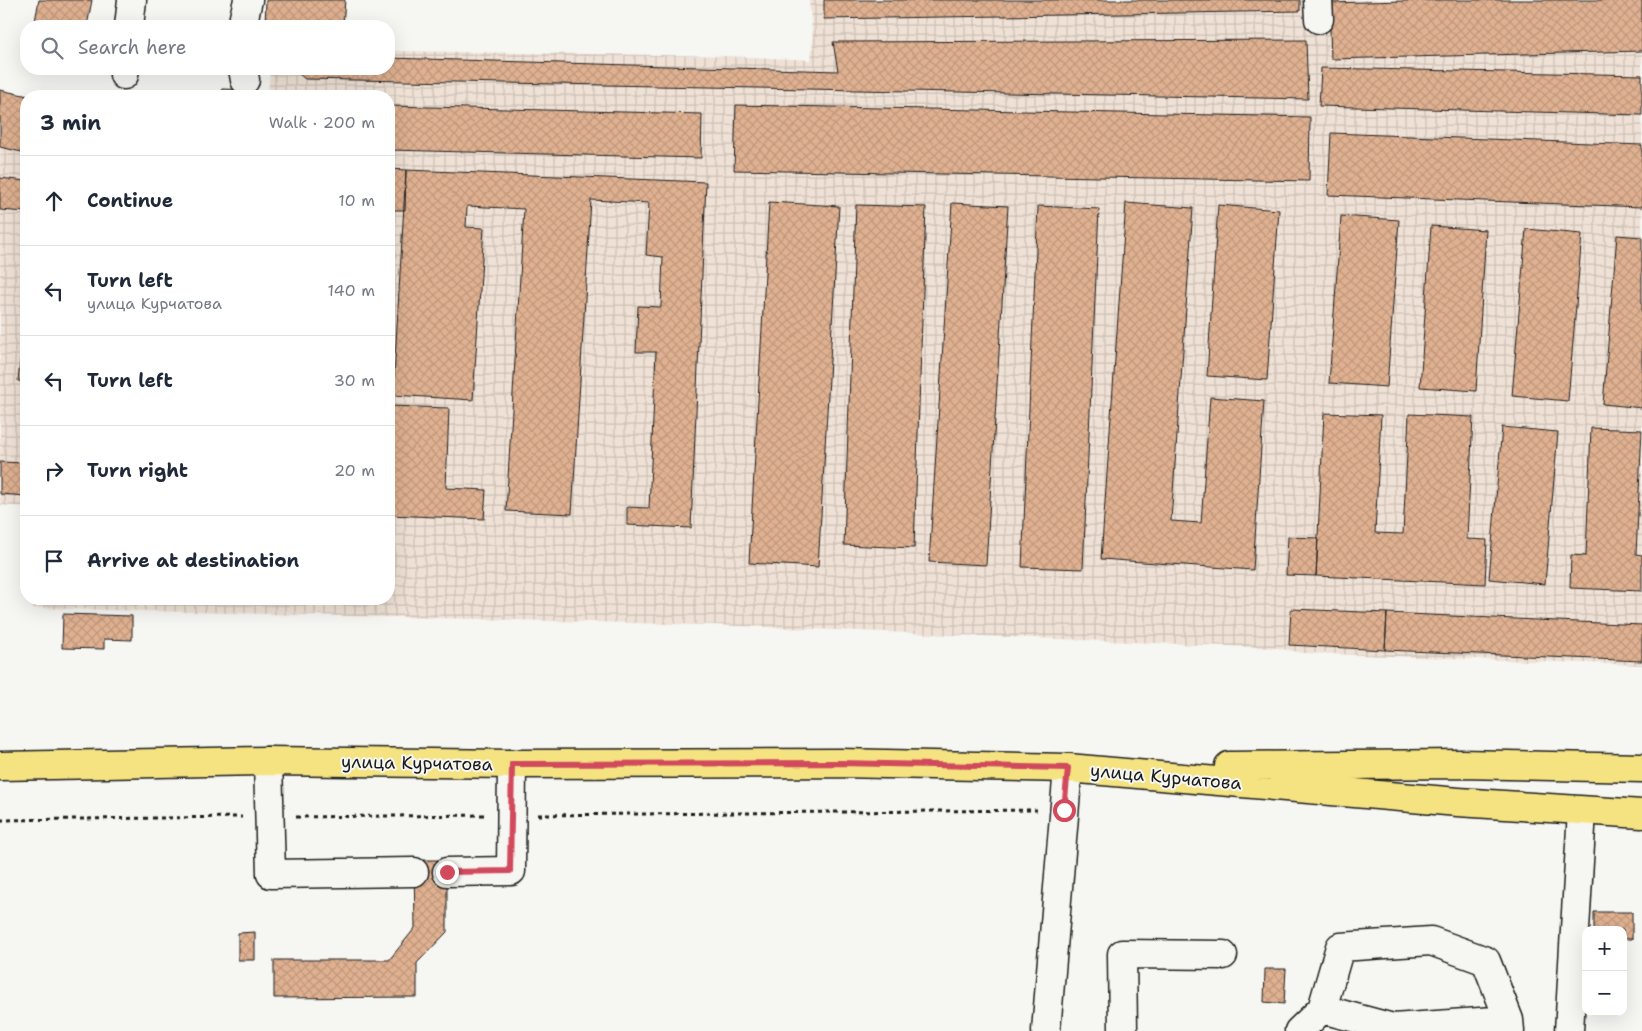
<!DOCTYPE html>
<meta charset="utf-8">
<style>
:root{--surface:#fff;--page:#f2f2f3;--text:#1f2937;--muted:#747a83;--line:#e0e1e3}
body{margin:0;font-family:"Shantell Sans",sans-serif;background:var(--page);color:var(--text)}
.controls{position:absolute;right:15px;bottom:15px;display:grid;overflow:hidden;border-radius:10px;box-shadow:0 5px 20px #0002}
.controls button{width:45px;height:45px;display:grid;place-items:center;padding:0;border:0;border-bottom:1px solid var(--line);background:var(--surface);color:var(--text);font:25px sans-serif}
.stop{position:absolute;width:15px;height:15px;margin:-11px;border:4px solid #d1495b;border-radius:50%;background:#fff}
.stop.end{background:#d1495b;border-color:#fff;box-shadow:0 1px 5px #0008}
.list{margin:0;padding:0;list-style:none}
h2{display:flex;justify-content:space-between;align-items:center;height:65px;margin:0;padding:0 20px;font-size:21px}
h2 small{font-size:16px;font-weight:400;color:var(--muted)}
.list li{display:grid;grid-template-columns:32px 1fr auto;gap:15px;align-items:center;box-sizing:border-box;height:90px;padding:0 20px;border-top:1px solid var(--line)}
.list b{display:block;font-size:19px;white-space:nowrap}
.list p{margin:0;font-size:16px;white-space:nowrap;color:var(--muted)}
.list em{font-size:16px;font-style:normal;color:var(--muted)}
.icon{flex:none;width:28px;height:28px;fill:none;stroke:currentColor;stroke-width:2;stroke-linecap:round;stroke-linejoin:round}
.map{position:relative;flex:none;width:1642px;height:1031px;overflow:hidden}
.search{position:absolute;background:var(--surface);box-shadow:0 5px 20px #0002;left:20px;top:20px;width:375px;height:55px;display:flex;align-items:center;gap:12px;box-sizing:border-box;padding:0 18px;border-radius:20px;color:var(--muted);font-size:19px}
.panel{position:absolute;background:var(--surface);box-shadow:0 5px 20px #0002;left:20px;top:90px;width:375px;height:515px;border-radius:20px}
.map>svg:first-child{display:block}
.industrial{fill:url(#industrial-grid)}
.building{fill:url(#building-cross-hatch);stroke:#1c1c1c}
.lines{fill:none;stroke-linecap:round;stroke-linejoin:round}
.minor-casing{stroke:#1c1c1c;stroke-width:31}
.major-casing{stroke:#1c1c1c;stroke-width:31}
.path{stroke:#1c1c1c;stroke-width:3;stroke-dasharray:4 4;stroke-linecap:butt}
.minor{stroke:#f6f6f2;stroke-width:28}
.major{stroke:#f5e382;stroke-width:28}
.route{stroke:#d1495b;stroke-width:6}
.labels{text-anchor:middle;stroke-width:4;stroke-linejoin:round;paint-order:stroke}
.street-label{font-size:18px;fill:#1c1c1c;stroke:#f6f6f2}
</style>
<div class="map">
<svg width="1642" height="1031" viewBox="0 0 1642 1031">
<defs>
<pattern id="industrial-grid" width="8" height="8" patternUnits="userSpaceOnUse" patternTransform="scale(1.25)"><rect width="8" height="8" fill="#efe1d5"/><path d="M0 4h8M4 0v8" fill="none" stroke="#ccc0b6"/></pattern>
<pattern id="building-cross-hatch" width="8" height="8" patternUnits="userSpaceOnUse" patternTransform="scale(1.25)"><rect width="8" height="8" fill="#e0b191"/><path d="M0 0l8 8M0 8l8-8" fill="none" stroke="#c0987c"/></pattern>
</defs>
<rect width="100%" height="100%" fill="#f6f6f2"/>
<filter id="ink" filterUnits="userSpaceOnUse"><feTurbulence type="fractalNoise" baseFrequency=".02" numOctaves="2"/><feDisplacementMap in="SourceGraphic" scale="10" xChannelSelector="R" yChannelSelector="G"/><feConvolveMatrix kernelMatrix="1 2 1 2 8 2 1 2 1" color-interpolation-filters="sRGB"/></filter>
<g filter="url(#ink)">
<path class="industrial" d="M809 0H1642V665L1304 653 1277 648 713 625 33 608 34 599H389V96H268L270 69H389V51L729 56 811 60 813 40Z
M0 89 31 96H26V507L0 505Z"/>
<path class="building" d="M39 0H92L87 26H34Z
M266 0H345L343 26H265Z
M824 0H1300V11L824 19Z
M1442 0H1642V51L1331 59 1329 3Z
M1306 40 1308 99 305 79 293 69H389V58L838 71 833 42Z
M1321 68 1642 75V115L1319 106Z
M222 89 253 90V96H222Z
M0 90 28 96H26V153L0 147Z
M736 105 1310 117 1309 181 734 170Z
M389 106 702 114 701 158 389 150Z
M1331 133 1642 145V207L1328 195Z
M389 169 406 170 405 210H389Z
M406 170 706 182 691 528 627 525V507L649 508 656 352H636L638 306 661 307 663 257 646 255 649 203 591 200 572 514 506 511 524 209 467 206 466 227 484 228 473 400 393 395Z
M0 178 26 181V212L0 210Z
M769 202 839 206 818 567 749 563Z
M952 203 1008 206 986 565 929 562Z
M1126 203 1193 208 1171 521 1201 523 1210 397 1264 401 1253 570 1101 559Z
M856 205 926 207 914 548 844 545Z
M1218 205 1279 210 1267 380 1207 376Z
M1038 206 1099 209 1083 569 1022 567Z
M1341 216 1399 220 1387 387 1329 383Z
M1431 226 1486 230 1476 391 1420 387Z
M1526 229 1582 234 1568 401 1512 396Z
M1617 235 1642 237V408L1603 404Z
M26 304V382L18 381Z
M389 406 449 408 446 488 486 490 484 519 389 515Z
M1324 413 1381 415 1375 533 1403 534 1409 414 1473 417 1467 539 1487 540 1485 584 1316 576Z
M1502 427 1558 432 1545 584 1489 579Z
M1591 428 1642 430 1636 554 1642 555V591L1570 588 1571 555 1586 556Z
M0 462 26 463V496L0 494Z
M1288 537 1318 538 1316 576 1286 575Z
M1291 609 1387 613 1385 650 1289 645Z
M1387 613 1642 625V661L1385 650Z
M63 614 132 616V640L104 639V649L62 648Z
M414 860H447V932L417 963V997L274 998V960H389L415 928Z
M1594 912H1632V939H1623V930H1594Z
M255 932V960H238V933Z
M1265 969H1286L1284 1004 1264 1002Z"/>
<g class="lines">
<defs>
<path id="minor" d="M1318 0 1319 19
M129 26 132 0
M242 26 248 0
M243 69 245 80
M124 75 125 69
M268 761 271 874 414 872
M447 872 511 871 512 764
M1509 1020 1393 1028 1322 1009 1340 947 1431 941 1486 961 1509 1020 1510 1031
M1046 1031 1068 768
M1123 1031 1122 954 1223 955
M1299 1031 1322 1009
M1569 1031 1582 811"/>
<path id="major" d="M0 766 268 761 512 764 840 763 1068 768 1458 802 1642 814
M1229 766 1461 764 1642 768"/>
</defs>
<use href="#minor" class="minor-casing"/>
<use href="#major" class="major-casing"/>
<path class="path" d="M538 815 1037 810
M296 817 484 815
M0 820 242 817"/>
<use href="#minor" class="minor"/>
<use href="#major" class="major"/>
</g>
</g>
<g class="lines" filter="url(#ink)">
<path class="route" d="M447 872 510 871 512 764 840 763 1068 768 1064 810"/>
</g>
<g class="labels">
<g class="street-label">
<text transform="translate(417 763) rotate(1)" y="6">улица Курчатова</text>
<text transform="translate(1166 777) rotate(5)" y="6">улица Курчатова</text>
</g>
</g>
</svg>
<div class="controls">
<button>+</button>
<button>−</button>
</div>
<div class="stop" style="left:1064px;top:810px"></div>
<div class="stop end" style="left:447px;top:872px"></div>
<div class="search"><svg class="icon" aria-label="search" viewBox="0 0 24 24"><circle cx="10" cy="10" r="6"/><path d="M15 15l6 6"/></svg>Search here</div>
<section class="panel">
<h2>3 min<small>Walk · 200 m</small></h2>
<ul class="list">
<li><svg class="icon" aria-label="ahead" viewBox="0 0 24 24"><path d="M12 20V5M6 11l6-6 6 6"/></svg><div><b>Continue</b></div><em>10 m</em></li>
<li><svg class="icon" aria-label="left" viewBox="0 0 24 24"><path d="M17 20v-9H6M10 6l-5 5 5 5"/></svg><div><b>Turn left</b><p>улица Курчатова</p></div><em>140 m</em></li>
<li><svg class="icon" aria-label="left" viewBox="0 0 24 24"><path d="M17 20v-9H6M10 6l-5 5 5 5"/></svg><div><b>Turn left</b></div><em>30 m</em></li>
<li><svg class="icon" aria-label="right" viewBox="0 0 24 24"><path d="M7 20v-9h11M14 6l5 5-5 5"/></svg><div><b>Turn right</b></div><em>20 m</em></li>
<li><svg class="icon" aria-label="arrive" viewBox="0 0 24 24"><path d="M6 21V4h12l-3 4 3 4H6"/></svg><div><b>Arrive at destination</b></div></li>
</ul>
</section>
</div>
